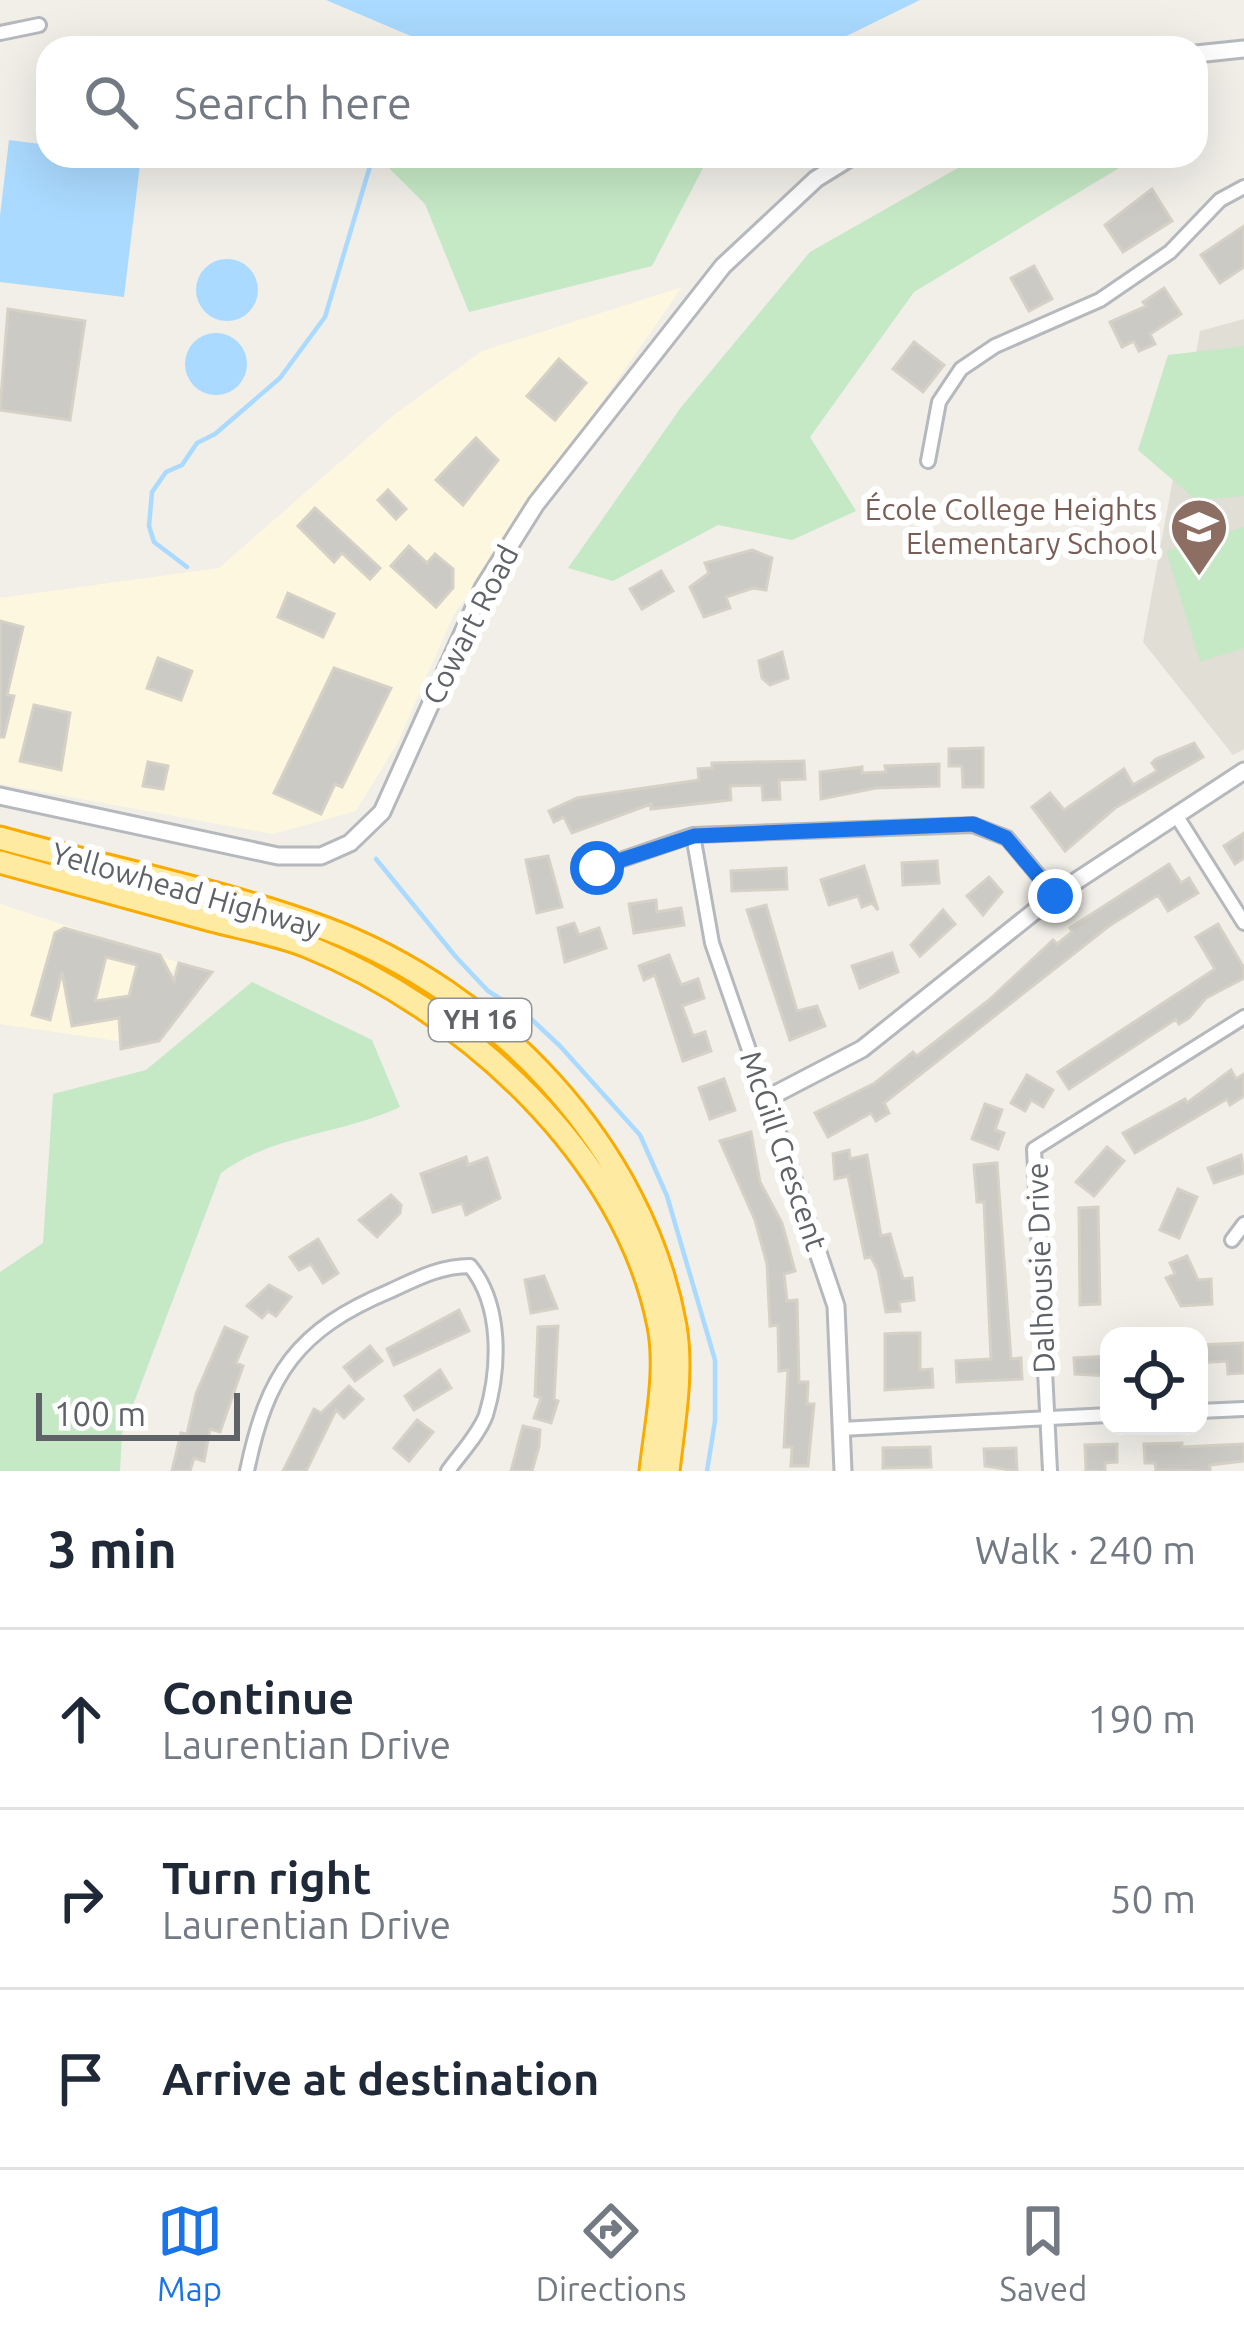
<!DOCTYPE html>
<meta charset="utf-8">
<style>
:root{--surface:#fff;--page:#f2f2f3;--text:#1f2937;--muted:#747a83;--line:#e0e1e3;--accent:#1a73e8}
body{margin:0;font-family:Ubuntu,sans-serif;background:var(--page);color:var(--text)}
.controls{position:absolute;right:36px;bottom:36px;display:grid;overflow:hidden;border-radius:24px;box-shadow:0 12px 48px #0002}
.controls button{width:108px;height:108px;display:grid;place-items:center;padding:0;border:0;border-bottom:3px solid var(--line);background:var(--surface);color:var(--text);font:60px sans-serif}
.scale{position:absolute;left:36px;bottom:30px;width:204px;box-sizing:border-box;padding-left:12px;border:6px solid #5f6368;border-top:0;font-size:33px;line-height:42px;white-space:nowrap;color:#5f6368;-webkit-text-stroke:9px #fff;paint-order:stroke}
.stop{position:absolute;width:36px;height:36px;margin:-27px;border:9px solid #1a73e8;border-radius:50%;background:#fff}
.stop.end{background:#1a73e8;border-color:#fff;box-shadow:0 3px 12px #0008}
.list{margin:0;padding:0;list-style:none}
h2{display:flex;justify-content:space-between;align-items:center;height:156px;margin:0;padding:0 48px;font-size:51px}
h2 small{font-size:39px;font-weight:400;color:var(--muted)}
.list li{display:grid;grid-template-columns:78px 1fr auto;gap:36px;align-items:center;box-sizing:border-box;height:180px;padding:0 48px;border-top:3px solid var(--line)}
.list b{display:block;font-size:45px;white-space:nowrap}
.list p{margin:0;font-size:39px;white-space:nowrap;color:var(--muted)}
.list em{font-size:39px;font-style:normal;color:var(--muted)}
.icon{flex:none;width:66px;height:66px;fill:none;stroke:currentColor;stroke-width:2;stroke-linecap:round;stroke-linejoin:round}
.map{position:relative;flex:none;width:1244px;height:1471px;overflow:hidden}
.search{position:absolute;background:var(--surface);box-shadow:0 12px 48px #0002;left:36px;right:36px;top:36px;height:132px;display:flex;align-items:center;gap:30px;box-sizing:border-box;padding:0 42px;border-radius:36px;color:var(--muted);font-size:45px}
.sheet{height:696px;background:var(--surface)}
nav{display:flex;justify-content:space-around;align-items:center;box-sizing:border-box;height:168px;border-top:3px solid var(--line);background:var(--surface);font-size:33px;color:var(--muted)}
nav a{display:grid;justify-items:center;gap:6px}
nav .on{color:var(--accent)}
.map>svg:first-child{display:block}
.commercial{fill:#fef7e0}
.education{fill:#e1ded6}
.green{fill:#c5e8c5}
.water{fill:#aadaff}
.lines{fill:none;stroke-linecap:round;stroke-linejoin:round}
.stream{stroke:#aadaff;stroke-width:4.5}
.building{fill:#cccac5;stroke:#d6d1c6;stroke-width:3;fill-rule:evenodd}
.minor-casing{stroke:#b5b8bc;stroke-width:18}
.tertiary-casing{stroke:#b5b8bc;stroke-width:21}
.trunk-casing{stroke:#f9ab00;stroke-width:27}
.minor{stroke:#fff;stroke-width:12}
.tertiary{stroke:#fff;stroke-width:15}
.trunk{stroke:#feeaa1;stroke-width:21}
.route{stroke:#1a73e8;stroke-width:15}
.labels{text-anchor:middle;stroke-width:12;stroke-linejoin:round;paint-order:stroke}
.shield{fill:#fff;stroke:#8f9295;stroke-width:3}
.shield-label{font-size:27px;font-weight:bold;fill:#5f6368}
.education-label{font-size:30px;fill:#785e54;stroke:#fff;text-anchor:end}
.street-label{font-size:30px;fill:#5f6368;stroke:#fff}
</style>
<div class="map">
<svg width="1244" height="1471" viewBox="0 0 1244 1471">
<rect width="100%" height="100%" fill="#f1efe8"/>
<path class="commercial" d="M682 287 453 616 398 742 356 811 273 834 0 784V598L219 568 395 414 482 351Z
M0 904 177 962 138 1044 0 1024Z"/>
<path class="education" d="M1244 319V749L1233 755 1143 642 1200 331Z"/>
<path class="green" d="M377 156H640L703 168 652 266 469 312 425 204Z
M979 156H1139L914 292 810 437 856 511 792 540 718 525 613 581 568 568 682 406 810 252Z
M1244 346V496L1196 500 1138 450 1168 355Z
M1244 527V648L1200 662 1166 551Z
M252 982 372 1040 400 1107C343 1134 271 1135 221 1173L122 1434 120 1471H0V1272L43 1243 53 1094 146 1070Z"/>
<path class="water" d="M326 0H920L822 48H439Z
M9 140 48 145V156H141L124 297 0 282V216Z
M196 290a31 31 0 1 1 62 0a31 31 0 1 1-62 0Z
M185 364a31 31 0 1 1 62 0a31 31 0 1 1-62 0Z"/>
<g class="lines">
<path class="stream" d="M187 567 154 542 149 526 152 492 166 472 182 465 197 443 215 434 280 378 325 317 373 156
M376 859 456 957 488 991 527 1015 560 1046 640 1135 667 1196 715 1360V1421L707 1471"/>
</g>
<path class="building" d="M1152 189 1172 221 1123 252 1105 225Z
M1244 226V267L1220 283 1201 255Z
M1034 266 1052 299 1029 311 1011 278Z
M1164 288 1181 314 1150 334 1155 344 1139 351 1134 341 1122 347 1110 322 1146 306 1143 302Z
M8 309 85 321 70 420 0 410Z
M914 342 944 365 923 392 893 369Z
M559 359 586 383 555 420 527 396Z
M476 438 498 460 463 505 436 480Z
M388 490 406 509 396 519 378 500Z
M315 508 380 568 370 579 342 553 334 562 298 526Z
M409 546 427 563 435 554 453 569V588L436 607 391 566Z
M752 550 772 558 766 590 753 588 726 597 730 608 704 617 690 587 709 573 705 563Z
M661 571 673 591 642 609 630 589Z
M288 593 334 614 323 637 278 617Z
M0 621 23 627 7 695 14 696 4 737H0Z
M782 652 788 678 770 685 762 678 759 661Z
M158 658 192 671 181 700 147 688Z
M334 668 391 688 342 787 335 784 321 814 274 793Z
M34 705 70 713 61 770 20 761Z
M1194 743 1203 757 1115 808 1065 851 1032 807 1050 793 1064 810 1124 769 1133 785 1157 771 1152 763 1156 759Z
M983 748V787H963L962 766H949V749Z
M804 761 805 779 779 780 780 799 763 800 762 785 730 786 731 800 651 809V804L572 833 564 817 554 822 549 811 577 798 699 780 698 769 712 768V763Z
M148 762 168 766 163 789 143 786Z
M939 764V786L876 788 821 799 820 772 862 767V773L886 772 885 766Z
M1244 833V858L1235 864 1224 846Z
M548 856 562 907 537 913 526 860Z
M937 861 939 883 903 885 902 863Z
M1169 864 1181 883 1189 878 1198 893 1168 911 1158 895 1109 926 884 1103 889 1113 876 1121 871 1113 828 1137 815 1113 875 1083 913 1052 917 1056 989 1000 1053 940 1057 944 1072 932 1070 928Z
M864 866 878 910 872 903 862 907 858 896 829 905 821 880Z
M786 868 787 889 732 891 731 871Z
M989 877 1002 892 983 915 967 896Z
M656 900 657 912 681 908 684 925 634 933 629 904Z
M766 905 797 1011 817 1006 825 1026 790 1040 747 910Z
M943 910 955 924 920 956 911 945Z
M574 923 579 935 599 928 606 948 565 962 558 928Z
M1218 924 1244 968V978L1206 998 1189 1018 1179 1024 1176 1019 1069 1089 1058 1072 1215 969 1196 937Z
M64 928 160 955 174 981 179 963 212 972 159 1041 121 1049 119 1018 72 1026 62 972 50 1020 32 1015 55 933ZM106 957 137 965 129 996 95 1001Z
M892 953 898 972 860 988 852 966Z
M669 955 681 985 698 979 704 998 682 1006 693 1036 705 1032 711 1051 683 1061 655 975 644 980 639 966Z
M1231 1070 1236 1079 1244 1074V1096L1230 1105 1227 1099 1135 1153 1123 1133 1185 1099 1187 1103Z
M1027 1075 1053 1090 1043 1107 1031 1100 1025 1111 1011 1103Z
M724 1079 735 1110 710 1119 699 1088Z
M985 1104 1002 1110 995 1130 1004 1133 998 1149 972 1139Z
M751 1132 760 1182 782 1223 795 1271 784 1274 787 1301 797 1300 799 1382H808L807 1404H814L808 1466H791L792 1447H784L788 1370 779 1371 778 1325 770 1326 767 1264 755 1220 720 1141Z
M1107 1147 1124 1161 1094 1196 1076 1182Z
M849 1150 850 1159 867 1155 881 1236 890 1234 903 1279 912 1278 914 1300 899 1302 900 1311 886 1312 878 1270 871 1257 865 1258 848 1176 835 1179 833 1154Z
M1241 1155 1244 1173 1214 1183 1208 1168Z
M466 1157 468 1165 487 1158 500 1198 466 1215 462 1203 433 1212 421 1174Z
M997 1163 1011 1359 1021 1358 1022 1379 957 1382 956 1361 991 1359 984 1202H977L974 1165Z
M1178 1189 1197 1197 1179 1238 1160 1230Z
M391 1195 401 1205 400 1213 377 1237 359 1220Z
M1098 1207 1100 1304 1080 1305 1079 1208Z
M318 1239 338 1273 323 1283 311 1264 299 1270 290 1257Z
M1187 1256 1198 1280 1211 1279 1212 1304 1181 1306 1166 1278 1175 1274 1170 1263Z
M544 1276 557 1308 531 1313 525 1280Z
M269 1285 291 1297 276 1316 268 1311 262 1318 247 1306Z
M459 1310 469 1331 394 1365 387 1349Z
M558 1326 554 1399 558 1401 551 1423 534 1418 541 1398 535 1396 538 1327Z
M225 1327 247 1337 236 1363 243 1366 220 1432 210 1429 204 1461 194 1458 190 1471H172L181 1433 187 1434 196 1394Z
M903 1333H920V1370L932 1369 933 1387 885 1390V1334Z
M1243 1343 1244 1373 1228 1374 1227 1361 1199 1363V1345Z
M370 1346 382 1361 355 1381 344 1367Z
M1109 1356V1376L1075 1374 1074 1358Z
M440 1370 451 1388 414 1410 405 1396Z
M349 1386 363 1399 344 1418 336 1410 306 1471H283L314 1409 321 1413Z
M417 1420 433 1432 409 1461 394 1448Z
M523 1426 540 1430 539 1446 532 1471H511Z
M1182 1443V1447L1244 1444V1461L1210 1465V1471L1156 1470 1155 1463H1145L1144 1444Z
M1117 1444V1462L1105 1463V1471H1086L1085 1445Z
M930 1447 931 1467 883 1468V1448Z
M1016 1448 1017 1471 985 1466 984 1449Z"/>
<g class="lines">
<defs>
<path id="minor" d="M0 33 39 25
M928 461 939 402 961 369 995 346 1100 300 1170 252 1220 200 1244 187
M1176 815 1244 923
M693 835 712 943 766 1099
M597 868 693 835 973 825 1007 838 1055 895
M1232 1240 1244 1224
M1199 1411 1244 1409
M841 1429 1109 1415
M247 1471C267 1374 297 1330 390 1291 416 1279 440 1266 470 1266 502 1305 500 1368 486 1415 479 1434 460 1454 448 1471
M1050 1471 1034 1149 1244 1017"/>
<path id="tertiary" d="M1196 54 1244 49
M0 796 278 856H321L350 843 382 812 483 588 536 504 723 266 816 179 853 156
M843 1471 836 1306 766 1099 862 1049 1055 895 1244 771"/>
<path id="trunk" d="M0 838C107 868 220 890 324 928 494 991 643 1146 675 1326 683 1373 673 1425 668 1471
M0 862C70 881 140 900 211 920 242 928 277 934 307 946 463 1009 626 1156 659 1326 668 1371 656 1425 651 1471"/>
</defs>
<use href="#minor" class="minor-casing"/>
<use href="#tertiary" class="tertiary-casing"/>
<use href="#trunk" class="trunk-casing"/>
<use href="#minor" class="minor"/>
<use href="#tertiary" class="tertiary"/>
<use href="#trunk" class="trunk"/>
</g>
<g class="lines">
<path class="route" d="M597 868 694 836 973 824 1006 838 1055 896"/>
</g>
<defs>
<symbol id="school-pin" viewBox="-11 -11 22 30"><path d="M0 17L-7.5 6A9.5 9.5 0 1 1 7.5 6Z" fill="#8d6e63" stroke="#fff"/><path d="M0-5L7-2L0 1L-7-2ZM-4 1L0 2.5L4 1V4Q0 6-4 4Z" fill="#fff"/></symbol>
</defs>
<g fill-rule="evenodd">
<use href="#school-pin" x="1166" y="494" width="66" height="90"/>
</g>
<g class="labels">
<rect class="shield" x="429" y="999" width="102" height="42" rx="9"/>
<g class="shield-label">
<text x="480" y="1029">YH 16</text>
</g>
<g class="education-label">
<text x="1157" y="520">École College Heights<tspan x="1157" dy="34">Elementary School</tspan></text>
</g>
<g class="street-label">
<text transform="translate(471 625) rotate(-63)" y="10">Cowart Road</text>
<text transform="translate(186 891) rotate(16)" y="10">Yellowhead Highway</text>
<text transform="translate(783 1151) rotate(71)" y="10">McGill Crescent</text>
<text transform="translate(1041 1268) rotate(-92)" y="10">Dalhousie Drive</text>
</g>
</g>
</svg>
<div class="controls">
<button><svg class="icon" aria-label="locate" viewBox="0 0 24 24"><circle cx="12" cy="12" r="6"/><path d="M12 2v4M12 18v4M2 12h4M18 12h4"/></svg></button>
</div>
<div class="scale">100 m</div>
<div class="stop" style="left:597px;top:868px"></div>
<div class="stop end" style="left:1055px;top:896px"></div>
<div class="search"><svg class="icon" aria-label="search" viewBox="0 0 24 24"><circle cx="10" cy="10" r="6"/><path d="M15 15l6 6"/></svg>Search here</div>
</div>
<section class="sheet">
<h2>3 min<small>Walk · 240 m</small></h2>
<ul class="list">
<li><svg class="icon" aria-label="ahead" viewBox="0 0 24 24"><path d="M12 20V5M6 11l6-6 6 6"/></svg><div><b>Continue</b><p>Laurentian Drive</p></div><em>190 m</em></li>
<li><svg class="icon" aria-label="right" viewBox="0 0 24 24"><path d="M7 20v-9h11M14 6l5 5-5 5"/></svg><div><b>Turn right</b><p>Laurentian Drive</p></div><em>50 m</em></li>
<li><svg class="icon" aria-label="arrive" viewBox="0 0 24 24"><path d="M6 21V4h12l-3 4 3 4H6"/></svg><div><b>Arrive at destination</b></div></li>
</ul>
</section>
<nav>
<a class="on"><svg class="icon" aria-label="map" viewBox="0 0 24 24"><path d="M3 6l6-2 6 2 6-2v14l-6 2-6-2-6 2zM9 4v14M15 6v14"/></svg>Map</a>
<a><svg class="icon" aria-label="directions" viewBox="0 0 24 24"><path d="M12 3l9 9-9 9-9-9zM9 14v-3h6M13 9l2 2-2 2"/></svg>Directions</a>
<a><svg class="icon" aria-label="saved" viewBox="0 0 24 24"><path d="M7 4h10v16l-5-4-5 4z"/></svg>Saved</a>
</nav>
